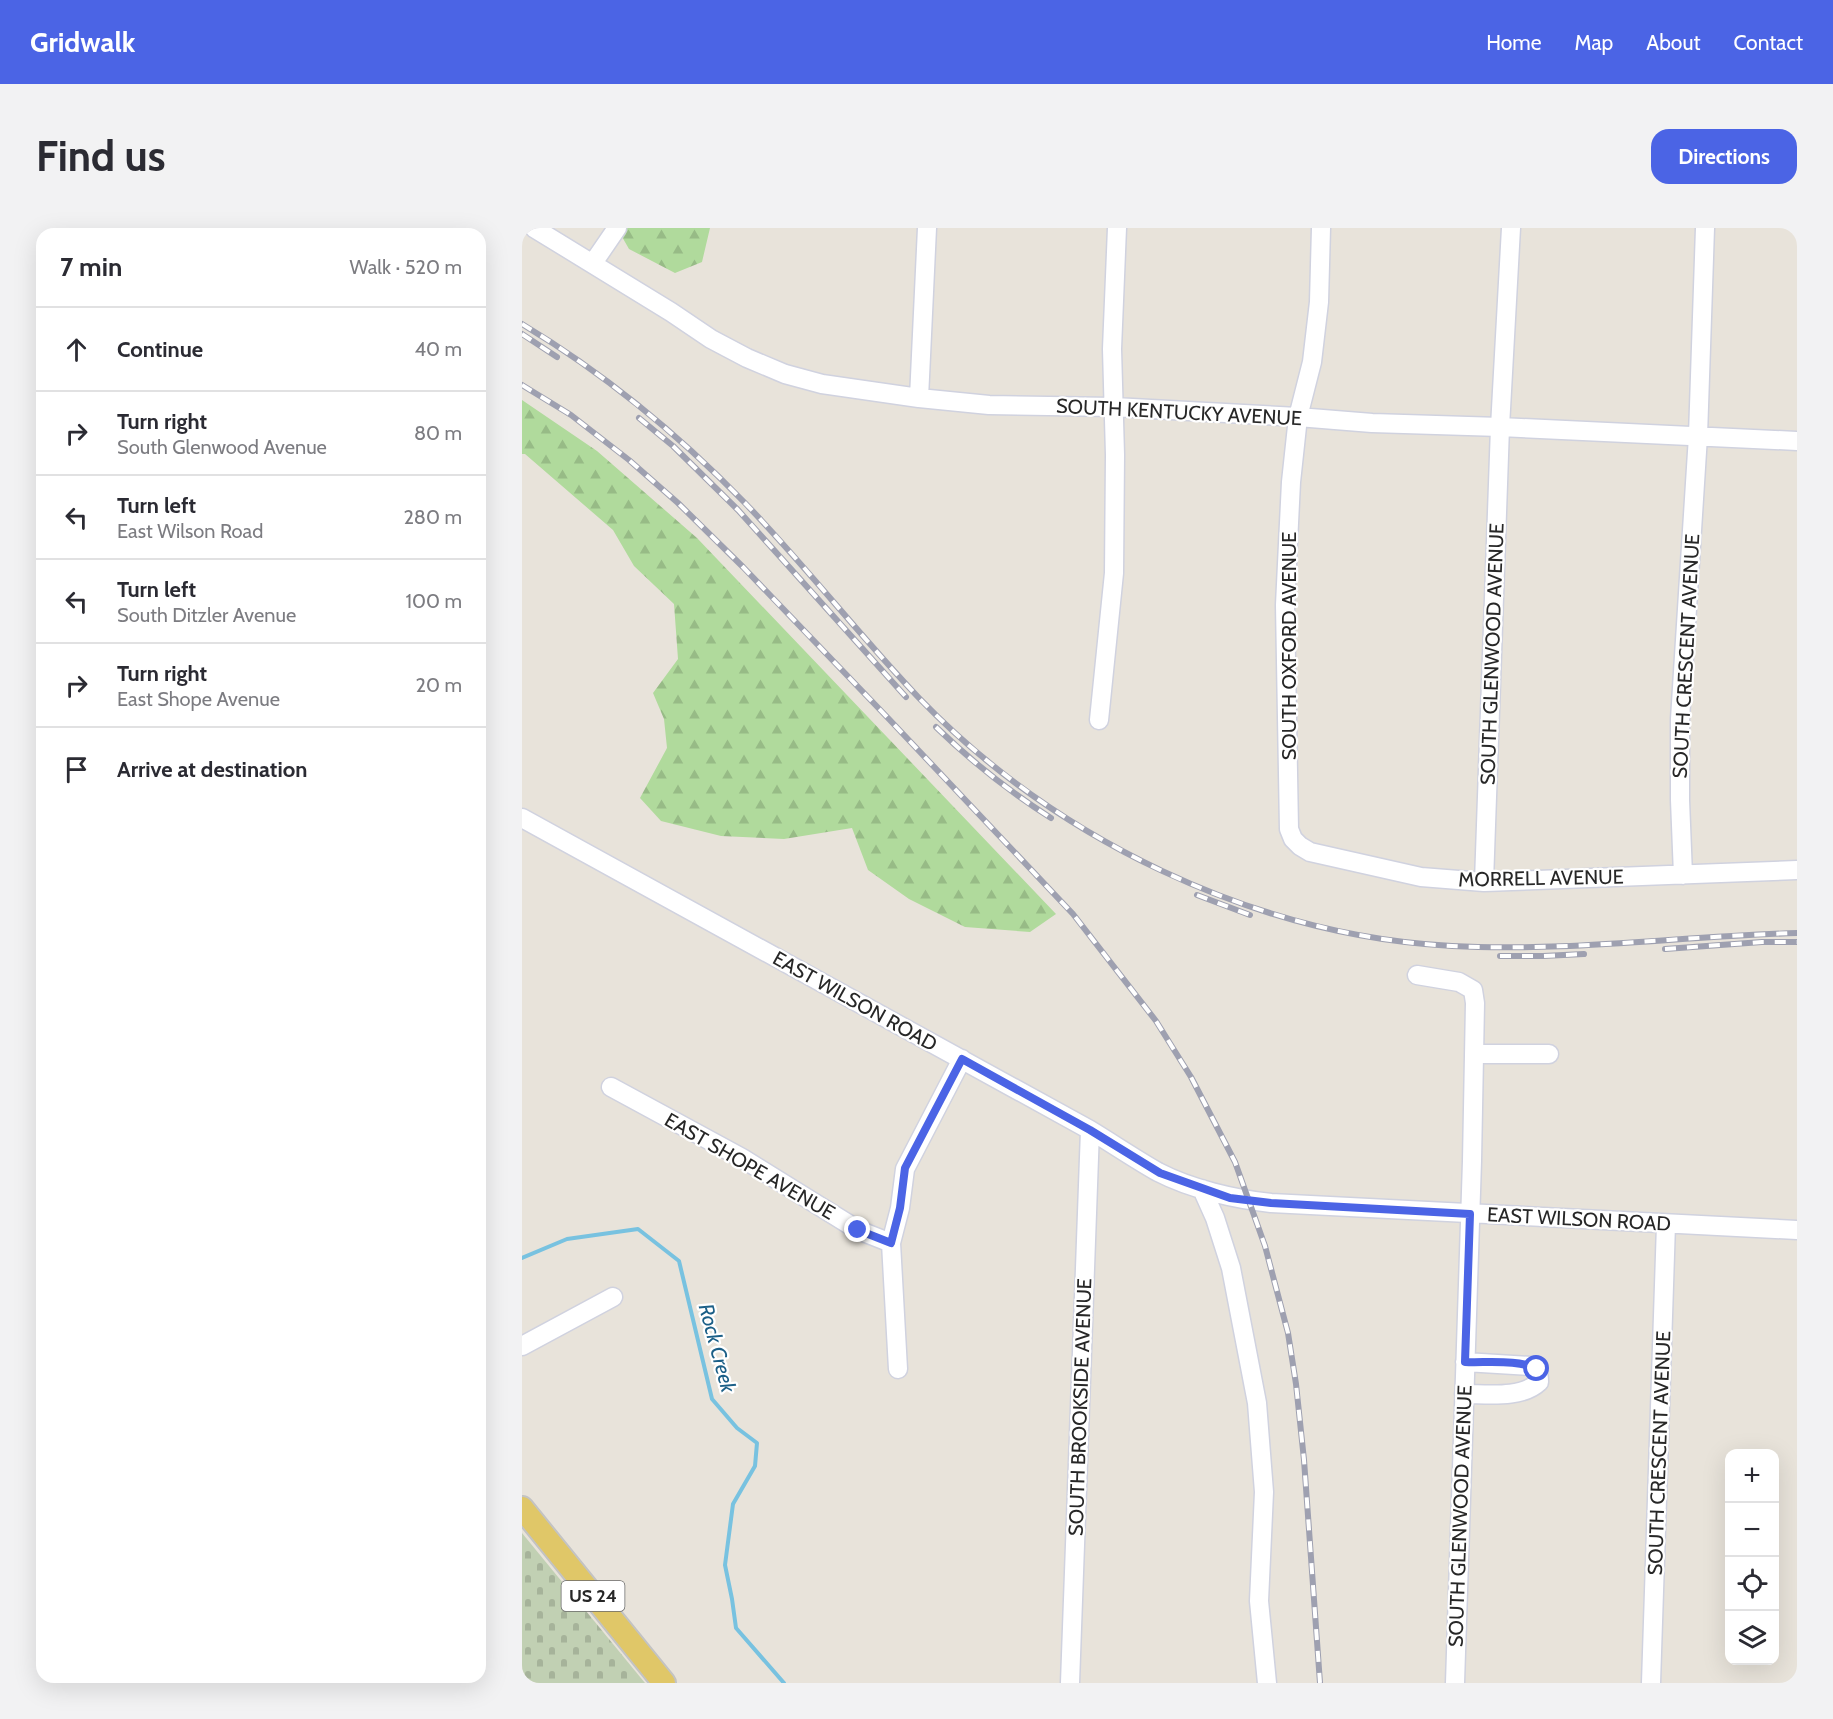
<!DOCTYPE html>
<meta charset="utf-8">
<style>
:root{--surface:#fff;--page:#f2f2f3;--text:#2b2b33;--muted:#7c7c81;--line:#e1e1e2;--accent:#4b64e5}
body{margin:0;font-family:Cabin,sans-serif;background:var(--page);color:var(--text)}
.controls{position:absolute;right:18px;bottom:18px;display:grid;overflow:hidden;border-radius:12px;box-shadow:0 6px 24px #0002}
.controls button{width:54px;height:54px;display:grid;place-items:center;padding:0;border:0;border-bottom:2px solid var(--line);background:var(--surface);color:var(--text);font:30px sans-serif}
.stop{position:absolute;width:18px;height:18px;margin:-14px;border:4px solid #4b64e5;border-radius:50%;background:#fff}
.stop.end{background:#4b64e5;border-color:#fff;box-shadow:0 2px 6px #0008}
.list{margin:0;padding:0;list-style:none}
h2{display:flex;justify-content:space-between;align-items:center;height:78px;margin:0;padding:0 24px;font-size:26px}
h2 small{font-size:20px;font-weight:400;color:var(--muted)}
.list li{display:grid;grid-template-columns:39px 1fr auto;gap:18px;align-items:center;box-sizing:border-box;height:84px;padding:0 24px;border-top:2px solid var(--line)}
.list b{display:block;font-size:22px;white-space:nowrap}
.list p{margin:0;font-size:20px;white-space:nowrap;color:var(--muted)}
.list em{font-size:20px;font-style:normal;color:var(--muted)}
.icon{flex:none;width:33px;height:33px;fill:none;stroke:currentColor;stroke-width:2;stroke-linecap:round;stroke-linejoin:round}
.map{position:relative;flex:none;width:1275px;height:1455px;overflow:hidden;border-radius:18px}
header{display:flex;align-items:center;gap:36px;box-sizing:border-box;height:84px;padding:0 30px;background:var(--accent);color:#fff}
header strong{font-size:28px}
nav{display:flex;gap:33px;margin-inline-start:auto;font-size:21px}
.intro{display:flex;align-items:center;justify-content:space-between;box-sizing:border-box;height:144px;padding:0 36px}
h1{margin:0;font-size:42px}
.button{padding:15px 27px;border-radius:18px;background:var(--accent);color:#fff;font-size:21px;font-weight:700}
main{display:flex;gap:36px;padding:0 36px}
aside{flex:1;background:var(--surface);border-radius:18px;box-shadow:0 6px 24px #0002}
.map>svg:first-child{display:block}
.forest{fill:url(#forest-firs)}
.cemetery{fill:url(#cemetery-stones)}
.lines{fill:none;stroke-linecap:round;stroke-linejoin:round}
.stream{stroke:#78c2e0;stroke-width:4}
.minor-casing{stroke:#d0d2df;stroke-width:21}
.major-casing{stroke:#c3c3c3;stroke-width:26}
.minor{stroke:#fff;stroke-width:18}
.major{stroke:#e0c768;stroke-width:22}
.rail-casing{stroke:#9ea0b0;stroke-width:6}
.rail{stroke:#fff;stroke-width:4;stroke-dasharray:11;stroke-linecap:butt}
.route{stroke:#4b64e5;stroke-width:8}
.labels{text-anchor:middle;stroke-width:4.5;stroke-linejoin:round;paint-order:stroke}
.shield{fill:#fff;stroke:#686868;stroke-width:1.5}
.shield-label{font-size:18px;font-weight:bold;fill:#272727}
.street-label{font-size:20px;fill:#272727;stroke:#fff}
.water-label{font-size:21px;font-style:italic;fill:#1b5f87;stroke:#fff}
</style>
<header>
<strong>Gridwalk</strong>
<nav><a>Home</a><a>Map</a><a>About</a><a>Contact</a></nav>
</header>
<div class="intro"><h1>Find us</h1><a class="button">Directions</a></div>
<main>
<aside>
<h2>7 min<small>Walk · 520 m</small></h2>
<ul class="list">
<li><svg class="icon" aria-label="ahead" viewBox="0 0 24 24"><path d="M12 20V5M6 11l6-6 6 6"/></svg><div><b>Continue</b></div><em>40 m</em></li>
<li><svg class="icon" aria-label="right" viewBox="0 0 24 24"><path d="M7 20v-9h11M14 6l5 5-5 5"/></svg><div><b>Turn right</b><p>South Glenwood Avenue</p></div><em>80 m</em></li>
<li><svg class="icon" aria-label="left" viewBox="0 0 24 24"><path d="M17 20v-9H6M10 6l-5 5 5 5"/></svg><div><b>Turn left</b><p>East Wilson Road</p></div><em>280 m</em></li>
<li><svg class="icon" aria-label="left" viewBox="0 0 24 24"><path d="M17 20v-9H6M10 6l-5 5 5 5"/></svg><div><b>Turn left</b><p>South Ditzler Avenue</p></div><em>100 m</em></li>
<li><svg class="icon" aria-label="right" viewBox="0 0 24 24"><path d="M7 20v-9h11M14 6l5 5-5 5"/></svg><div><b>Turn right</b><p>East Shope Avenue</p></div><em>20 m</em></li>
<li><svg class="icon" aria-label="arrive" viewBox="0 0 24 24"><path d="M6 21V4h12l-3 4 3 4H6"/></svg><div><b>Arrive at destination</b></div></li>
</ul>
</aside>
<div class="map">
<svg width="1275" height="1455" viewBox="0 0 1275 1455">
<defs>
<pattern id="forest-firs" width="22" height="20" patternUnits="userSpaceOnUse" patternTransform="scale(1.5)"><rect width="22" height="20" fill="#b0da9c"/><path d="M5 1l3.5 6h-7zM16 11l3.5 6h-7z" fill="#97bb86"/></pattern>
<pattern id="cemetery-stones" width="16" height="16" patternUnits="userSpaceOnUse" patternTransform="scale(1.5)"><rect width="16" height="16" fill="#c1d0b3"/><path d="M2 7V4a2 2 0 0 1 4 0v3zM10 15v-3a2 2 0 0 1 4 0v3z" fill="#a6b39a"/></pattern>
</defs>
<rect width="100%" height="100%" fill="#e8e3da"/>
<path class="forest" d="M95 0H188L180 34 153 45 107 21Z
M0 172 75 223 175 310 534 686 508 704 443 699 387 671 346 642 330 600 262 611 199 608 139 593 118 570 145 520 142 491 131 465 156 431 152 376 112 338 91 302 3 226H0Z"/>
<path class="cemetery" d="M0 1305 123 1455H0Z"/>
<g class="lines">
<path class="stream" d="M0 1030 45 1011 116 1001 157 1033 190 1171 215 1200 235 1215 233 1238 211 1276 203 1337 210 1371 214 1400 262 1455"/>
<defs>
<path id="minor" d="M12 0 149 84 189 111 225 130 263 146 300 156 397 170 467 177 592 179 776 189 850 195 978 199 1275 213
M799 0 797 74 790 134 776 189 769 254 763 377 767 601 771 611 778 618 788 624 899 649 962 654 1275 642
M71 35 95 0
M397 170 405 0
M577 492 592 345 593 227 590 121 595 0
M0 590 568 902C591 916 613 931 636 944 669 961 712 971 749 975L1275 1002
M1161 647 1158 572V491L1176 208 1183 0
M962 654 978 199 989 0
M895 747 937 754 951 762 953 775 950 933 933 1455
M952 826H1027
M89 859 220 930 336 1002 369 1015
M680 961 693 990 709 1040 735 1175 742 1264 737 1373 745 1455
M0 1118 91 1069
M376 1141 369 1015 378 980 383 941 440 831
M942 1166C965 1166 999 1171 1017 1154 1017 1146 1016 1142 1009 1138L943 1134
M548 1455 568 902
M1129 1455 1144 996"/>
<path id="major" d="M0 1280 142 1455"/>
</defs>
<use href="#minor" class="minor-casing"/>
<use href="#major" class="major-casing"/>
<use href="#minor" class="minor"/>
<use href="#major" class="major"/>
<defs>
<path id="rail" d="M0 96C80 144 157 207 222 274 283 337 337 407 397 470 533 611 733 708 930 718 1045 724 1160 708 1275 705
M0 106 35 129
M0 157 49 187 107 232 156 275 221 339 365 489 551 686 634 793 669 849 713 934 743 1018 766 1105 774 1156 782 1232 798 1455
M117 190 151 218 216 282 384 469
M414 499C449 533 488 564 529 590
M675 667 728 687
M1143 721 1240 714H1275
M978 728H1021L1062 726"/>
</defs>
<use href="#rail" class="rail-casing"/>
<use href="#rail" class="rail"/>
</g>
<g class="lines">
<path class="route" d="M336 1002 369 1015 378 980 383 940 440 831 568 902 638 945 708 970 749 975 948 986 943 1134C963 1135 998 1131 1015 1141"/>
</g>
<g class="labels">
<rect class="shield" x="39.5" y="1353" width="63" height="30" rx="4.5"/>
<g class="shield-label">
<text x="71" y="1374">US 24</text>
</g>
<g class="street-label">
<text transform="translate(657 184) rotate(3)" y="7">SOUTH KENTUCKY AVENUE</text>
<text transform="translate(767 418) rotate(-90)" y="7">SOUTH OXFORD AVENUE</text>
<text transform="translate(970 426) rotate(-88)" y="7">SOUTH GLENWOOD AVENUE</text>
<text transform="translate(1164 428) rotate(-87)" y="7">SOUTH CRESCENT AVENUE</text>
<text transform="translate(1019 650) rotate(-1)" y="7">MORRELL AVENUE</text>
<text transform="translate(333 773) rotate(29)" y="7">EAST WILSON ROAD</text>
<text transform="translate(228 938) rotate(30)" y="7">EAST SHOPE AVENUE</text>
<text transform="translate(1057 991) rotate(3)" y="7">EAST WILSON ROAD</text>
<text transform="translate(558 1179) rotate(-88)" y="7">SOUTH BROOKSIDE AVENUE</text>
<text transform="translate(1137 1225) rotate(-88)" y="7">SOUTH CRESCENT AVENUE</text>
<text transform="translate(938 1288) rotate(-88)" y="7">SOUTH GLENWOOD AVENUE</text>
</g>
<g class="water-label">
<text transform="translate(195 1120) rotate(75)" y="7">Rock Creek</text>
</g>
</g>
</svg>
<div class="controls">
<button>+</button>
<button>−</button>
<button><svg class="icon" aria-label="locate" viewBox="0 0 24 24"><circle cx="12" cy="12" r="6"/><path d="M12 2v4M12 18v4M2 12h4M18 12h4"/></svg></button>
<button><svg class="icon" aria-label="layers" viewBox="0 0 24 24"><path d="M12 4l9 5-9 5-9-5zM3 14l9 5 9-5"/></svg></button>
</div>
<div class="stop" style="left:1015px;top:1141px"></div>
<div class="stop end" style="left:336px;top:1002px"></div>
</div>
</main>
